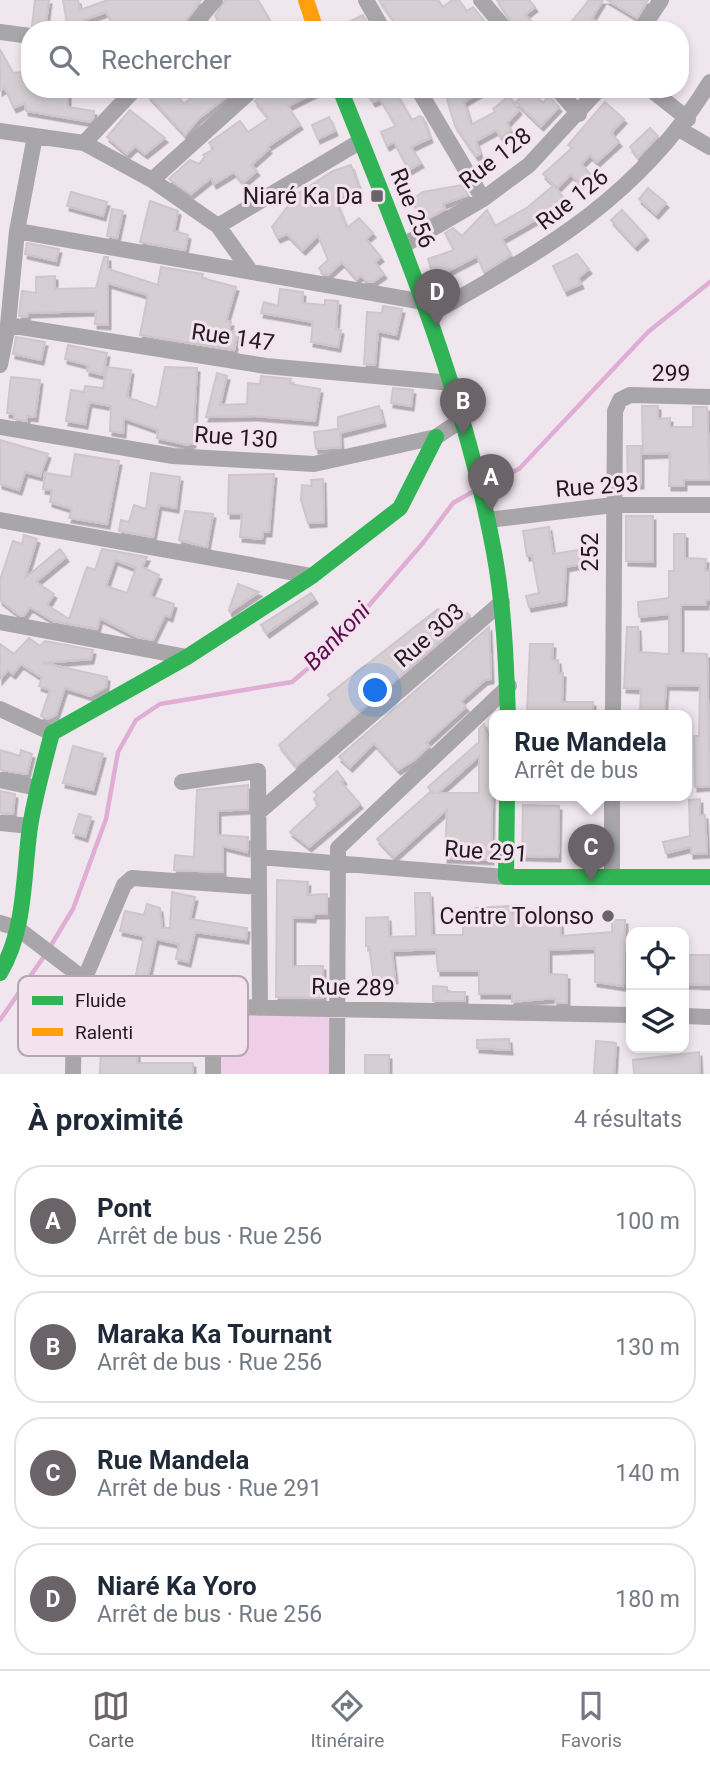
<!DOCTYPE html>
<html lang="fr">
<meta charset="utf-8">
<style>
:root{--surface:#fff;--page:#f2f2f3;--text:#1f2937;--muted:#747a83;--line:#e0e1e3;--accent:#6a6368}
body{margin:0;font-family:Roboto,sans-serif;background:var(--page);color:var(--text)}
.controls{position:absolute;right:21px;bottom:21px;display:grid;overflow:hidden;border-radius:14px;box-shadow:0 4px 10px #0003}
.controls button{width:63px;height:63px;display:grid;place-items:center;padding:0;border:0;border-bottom:2px solid var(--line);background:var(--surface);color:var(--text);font:35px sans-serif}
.you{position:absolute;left:376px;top:691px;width:24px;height:24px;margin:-18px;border:5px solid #fff;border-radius:50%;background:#1a73e8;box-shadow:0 0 0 10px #1a73e833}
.badge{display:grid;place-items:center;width:46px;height:46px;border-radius:50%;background:var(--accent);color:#fff;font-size:23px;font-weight:700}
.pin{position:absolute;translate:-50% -58px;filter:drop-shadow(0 2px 4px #0008)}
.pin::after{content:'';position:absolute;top:37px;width:24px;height:21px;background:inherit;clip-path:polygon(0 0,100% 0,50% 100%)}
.popup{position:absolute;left:489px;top:710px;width:203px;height:91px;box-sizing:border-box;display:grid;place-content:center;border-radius:14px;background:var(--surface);filter:drop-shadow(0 2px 5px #0005);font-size:23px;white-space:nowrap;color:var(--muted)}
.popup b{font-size:26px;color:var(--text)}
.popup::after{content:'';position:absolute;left:50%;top:100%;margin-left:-14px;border:14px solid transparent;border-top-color:var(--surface)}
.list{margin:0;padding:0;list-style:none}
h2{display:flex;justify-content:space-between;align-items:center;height:91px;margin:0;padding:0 28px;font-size:30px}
h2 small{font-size:23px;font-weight:400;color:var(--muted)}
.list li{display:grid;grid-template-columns:46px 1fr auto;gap:21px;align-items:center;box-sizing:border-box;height:112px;margin:0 14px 14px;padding:0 14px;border:2px solid var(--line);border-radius:28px}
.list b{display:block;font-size:26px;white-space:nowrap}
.list p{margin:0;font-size:23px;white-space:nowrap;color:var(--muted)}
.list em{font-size:23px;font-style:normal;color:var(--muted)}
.icon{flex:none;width:38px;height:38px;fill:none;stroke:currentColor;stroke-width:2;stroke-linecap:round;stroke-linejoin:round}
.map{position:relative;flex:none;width:710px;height:1074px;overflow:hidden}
.search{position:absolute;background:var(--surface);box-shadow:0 4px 10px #0003;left:21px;right:21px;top:21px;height:77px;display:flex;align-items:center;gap:18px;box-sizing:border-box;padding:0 24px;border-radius:28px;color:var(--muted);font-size:26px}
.sheet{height:595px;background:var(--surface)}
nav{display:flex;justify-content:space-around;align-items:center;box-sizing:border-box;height:98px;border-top:2px solid var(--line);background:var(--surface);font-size:19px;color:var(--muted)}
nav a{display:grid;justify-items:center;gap:4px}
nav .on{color:var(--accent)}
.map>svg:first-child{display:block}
.green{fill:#efcfe7}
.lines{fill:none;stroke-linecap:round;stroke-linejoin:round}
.stream{stroke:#e0aed4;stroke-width:4.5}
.building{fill:#d5cfd4;stroke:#cdc6cb;stroke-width:2;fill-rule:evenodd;filter:url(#shadow)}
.street{stroke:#a9a6a9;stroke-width:16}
.fast{stroke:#30b455;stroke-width:16}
.slow{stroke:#ff9f0a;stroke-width:16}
.poi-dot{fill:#6a6368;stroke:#f4e3ef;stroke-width:2.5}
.labels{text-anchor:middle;stroke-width:6;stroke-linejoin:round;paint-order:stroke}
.street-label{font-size:23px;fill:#221c20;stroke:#f4e3ef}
.poi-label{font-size:23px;fill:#221c20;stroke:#f4e3ef;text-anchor:end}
.water-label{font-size:24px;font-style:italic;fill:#5e0f52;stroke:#f4e3ef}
.key{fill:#f4e3ef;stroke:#b5a7b1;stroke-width:2}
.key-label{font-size:19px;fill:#221c20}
</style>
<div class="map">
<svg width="710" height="1074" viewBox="0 0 710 1074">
<defs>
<filter id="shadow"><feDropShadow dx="2.5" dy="4.5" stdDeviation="0" flood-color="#0004"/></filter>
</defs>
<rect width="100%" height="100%" fill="#f0e7ee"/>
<path class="green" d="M213 1007 337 1009V1074H213Z"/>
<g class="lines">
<path class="stream" d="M488 484 519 469 648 332 710 282
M50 947 73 909 106 819 118 752 136 720 160 704 292 682 333 647 423 543 453 503 474 491
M0 1020 45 955"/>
</g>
<path class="building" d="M35 0H49L45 30 32 26Z
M63 0H78L80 10 108 0H201L180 30H116L106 12 84 20 86 30H68Z
M225 0H258L272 24 264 30H224L215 16Z
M379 0H438L443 7 452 0H459L467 11 473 7 492 30H472L468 25 462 30H444L439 22 426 30H400Z
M497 0H529L535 7 525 15 540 30H516Z
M589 0H603L592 18 605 30H583L572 21Z
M607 0H648L637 18Z
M363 15 369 30H333Z
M0 50 13 73 30 71V89H68V107L94 111 93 118 90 122 26 111 25 103 14 108 5 88 0 91Z
M154 89H171L184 104 201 89H237L198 119 185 135 148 95Z
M269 89H275L281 96 294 89H322L288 106 300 125 267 147 269 149 251 165 257 171 243 183 234 172 214 184 211 178 191 194 169 179 190 160 199 164 205 157 203 155 214 149 209 143 240 121 248 132 269 118 255 101Z
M365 89H394L412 120 420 116 423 118 430 138 411 147 421 163 409 170 394 142 387 146 381 132 396 126 380 99 373 102Z
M444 89H486L464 102 471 125 495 112 493 109 509 96 519 110 507 123 511 130 501 137 496 130 476 141 480 154 476 156 455 126Z
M529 89 543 103 549 96 559 107 541 126 516 102Z
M605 102 624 119 611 133 619 142 597 162 590 155 581 164 590 174 580 184 571 174 557 188 543 174 572 148 568 145Z
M130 110 165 138 145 154 135 146 127 154 107 137Z
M329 117 335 131 318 139 312 125Z
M650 128 658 136 638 157 630 147Z
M351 165 359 188 335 199 347 228 359 218 373 233 366 239 381 257 375 262 384 274 373 282 366 281 361 275 357 279 342 262 328 275 324 274 319 268 328 260 318 235 303 250 287 234 278 238 272 227 297 194 333 171Z
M462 185 468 195 443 204 445 209 424 221 411 200 423 192Z
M554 185 566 201 541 220 539 218 502 239 511 255 484 272 477 256 448 271 452 290 440 297 428 259 454 250 445 233 453 228 462 236 487 210 495 226 528 207Z
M648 188 666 203 656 214 639 199Z
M71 192 107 202 103 216 67 206Z
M150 201 178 211 174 231 188 235 185 250 140 242Z
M112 209 123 211 117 238 107 236Z
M622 210 646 236 635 246 611 220Z
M27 243 59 249 56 261 25 254Z
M577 254 589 269 578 278 581 284 565 291 553 266Z
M104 257H108V269L158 285 161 267 203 274 202 278 236 287 226 321 231 322 229 331 238 332 234 350 140 335 148 295 108 283V325L95 324 96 311 28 313 27 317 19 316 22 291 36 293V277L55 276V289L96 288Z
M280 289 303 292 302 303 325 305V300L338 301 336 329 341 330 338 347 311 342 313 322 261 313 264 302 278 306Z
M383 306 402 309 396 335 378 331 375 365 364 364 367 312 382 313Z
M16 337 45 342 41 360 13 354Z
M68 345 107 353 103 375 87 371 88 365 65 359Z
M107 367 131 370 127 397 157 408 165 367 197 368 193 443 188 445 157 438 158 430 124 418 123 433 110 431 111 406 89 402 85 424 66 421 71 390 84 392 85 386 103 388Z
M217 373 227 376 220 405 247 404 248 383 260 384 261 376 291 379 290 384 320 389 315 421 255 416 206 417Z
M11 377 40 380 35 417 27 416V421L14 419V414L7 413Z
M393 388 413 390 411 406 391 403Z
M379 406 383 422 340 433 341 447 316 449 314 432 338 429V417Z
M642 406H658V419L670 418V427H693V407H707L710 480H684V486H669L670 453 643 454Z
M0 440 48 454 40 476 25 472 19 490 0 484Z
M627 446H641V484L628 485Z
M75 454 119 461 107 524 69 518 72 509 50 502 52 490 43 489 45 473 71 477Z
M151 473 180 477 176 508 159 505 153 537 119 531 121 520 129 522 134 505 146 509Z
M274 474 269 532H263L262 539 240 537 242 514H228L229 475Z
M323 479 324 522 308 523 301 500 302 485 312 486 311 480Z
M185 511 213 514 207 547 179 540Z
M626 516H653V562L626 561Z
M549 527 553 554 579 550 581 564 566 567 564 601 529 607 526 596 539 593 532 555 527 556 523 531Z
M674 534H685V558L706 559 705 571H710V600H706V605H681V653L707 654 710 786 695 787 694 736H699L700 686 666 685 664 716H640L641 689 624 688 627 627H638L639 652 669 654V614L639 617 638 602 669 598V571H674Z
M24 535 37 539 25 578 60 549 66 557 36 582 54 594 47 605 69 619 87 567 95 570 102 549 147 557 142 567 159 575 150 596 174 604 170 617 165 615 153 640 137 637 100 618 97 629 53 621 30 607 24 616 19 615 0 600V580L13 541 22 544ZM115 560 136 568 127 593 106 586Z
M238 584 259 592 230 612 229 610Z
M311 593 315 599 267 633 261 625Z
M438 609 452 627 467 613 470 616 296 766 279 745 331 699 328 695Z
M489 627 491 679 485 680 461 701 466 707 426 743 429 746 414 760 398 770 374 743 350 767 339 757Z
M29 638 40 646 45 641 93 650 91 659 43 663 107 677 106 687 90 696 65 688 56 715 48 719 41 716 50 690 39 686 42 678 21 664 13 674 8 670 0 679V644L14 654Z
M530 644H553L552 660H558L559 673H563L562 702H593V716L527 713Z
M484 724 493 762 491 860 445 858 447 809 394 857 377 839 429 793H433L428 787 479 742V729ZM479 756V793H438Z
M73 746 103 754 93 790 63 783Z
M0 750 20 756 21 750 32 754 27 774 0 770Z
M337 771 344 780 341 782 360 804 309 847 290 832 319 805 314 799 317 796 314 792Z
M248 785V809L218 811V835L248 837 247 852 223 846V872L174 870 175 855 194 857 197 790Z
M0 791 15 794 13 814 0 813Z
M700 799V815H705L707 853 691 854V847L666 853 663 842 690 836 689 800Z
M523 805 559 806 558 857 522 856Z
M79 814 91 817 85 837 73 833Z
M277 880 308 882 307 895 327 894V914H314L313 918 293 917V966H323V998L276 997Z
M172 892 195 897 190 919 247 928 246 939 195 932 188 962 176 959 179 944 156 939 145 991 133 989 144 936 120 931 125 911 144 915 147 904 160 908 162 928H170Z
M415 893H430L432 935H463V914L475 913V908L512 906V914L548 913 549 920 560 919 561 936 612 932V920H625L623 986 595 982V948L549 950V974L567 975V1003H555V998L512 1002V994H479V971H438L436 949 392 951 395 979 374 982 369 946H366V918L388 917 389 937 416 936Z
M684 955H710V985L684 984Z
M433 986 447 987V992H465V1001H433Z
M91 1017H138L137 1063H193V1074H100L101 1047H90Z
M509 1039 510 1050 477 1048V1040Z
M596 1041 616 1043 614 1074H594Z
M699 1052 700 1074H634L633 1060Z
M365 1055H389V1074H365Z"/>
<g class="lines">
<path class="street" d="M366 0 383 30
M481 0 506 30
M190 30 215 0
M641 30 661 0
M0 32 30 36
M418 89 483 199
M557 89 579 114
M650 89 688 119
M679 129 710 147
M0 131 84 143 152 180 218 226 251 272
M84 143 135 89
M152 180 253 89
M218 226 361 141
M17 231 424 302
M404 245 483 199 529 165 599 89
M429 315C544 250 639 198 710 82
M8 325 266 366 452 383
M0 365 8 325 17 231 35 136
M0 427 173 456 314 464 436 437 463 419
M0 520 312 576
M488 520 613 505H710
M0 622 187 657
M0 709 52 733
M613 716 615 411 620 400 630 395 710 397
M0 780 37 788
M182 782 258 771 260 1008
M259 812 502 602
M0 823 30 826
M259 857 506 877
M612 877V796
M0 923 17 928 84 979
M74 1004 631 1015
M684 1016 710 1017
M73 1074 74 1004 124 885 132 878 259 887
M213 1074V1007
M337 1074 338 848 509 686"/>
<path class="fast" d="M340 89C401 240 464 391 494 552 504 606 506 661 508 716
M507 796 506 877H710
M0 973C26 930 23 875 30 827 35 795 44 764 52 733L187 657 312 576 400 508 436 437"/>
<path class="slow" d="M306 0 316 30"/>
</g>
<g class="poi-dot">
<rect x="370" y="189" width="14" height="14" rx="3.5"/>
<circle cx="608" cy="916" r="7"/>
</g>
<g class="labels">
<g class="street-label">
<text transform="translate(495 158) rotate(-38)" y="8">Rue 128</text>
<text transform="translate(572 199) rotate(-38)" y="8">Rue 126</text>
<text transform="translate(413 208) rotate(68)" y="8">Rue 256</text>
<text transform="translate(233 337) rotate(8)" y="8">Rue 147</text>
<text transform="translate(671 373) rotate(1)" y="8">299</text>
<text transform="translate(236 437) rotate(4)" y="8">Rue 130</text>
<text transform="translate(597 486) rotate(-4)" y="8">Rue 293</text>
<text transform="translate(590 552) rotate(-90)" y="8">252</text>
<text transform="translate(429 635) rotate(-41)" y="8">Rue 303</text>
<text transform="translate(486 851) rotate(4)" y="8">Rue 291</text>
<text transform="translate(353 987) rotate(1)" y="8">Rue 289</text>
</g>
<g class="poi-label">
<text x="363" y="204">Niaré Ka Da</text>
<text x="594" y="924">Centre Tolonso</text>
</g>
<g class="water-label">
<text transform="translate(337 636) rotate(-46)" y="8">Bankoni</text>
</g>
</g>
<rect x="18" y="976" width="230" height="80" rx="10" class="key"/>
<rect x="32" y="996" width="31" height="9" fill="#30b455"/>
<rect x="32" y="1028" width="31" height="8" fill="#ff9f0a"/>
<g class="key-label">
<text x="75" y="1007">Fluide</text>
<text x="75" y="1039">Ralenti</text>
</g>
</svg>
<div class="controls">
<button><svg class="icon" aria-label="locate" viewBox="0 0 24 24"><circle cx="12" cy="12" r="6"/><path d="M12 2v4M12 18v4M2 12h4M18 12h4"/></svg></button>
<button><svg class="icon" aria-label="layers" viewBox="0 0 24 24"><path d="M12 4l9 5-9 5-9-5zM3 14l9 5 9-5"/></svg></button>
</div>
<div class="you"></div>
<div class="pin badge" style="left:491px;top:512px">A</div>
<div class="pin badge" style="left:463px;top:436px">B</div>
<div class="pin badge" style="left:591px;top:882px">C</div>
<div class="popup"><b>Rue Mandela</b>Arrêt de bus</div>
<div class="pin badge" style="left:437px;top:327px">D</div>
<div class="search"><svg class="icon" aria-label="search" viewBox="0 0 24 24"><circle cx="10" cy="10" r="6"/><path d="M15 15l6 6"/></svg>Rechercher</div>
</div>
<section class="sheet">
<h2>À proximité<small>4 résultats</small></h2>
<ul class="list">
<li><span class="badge">A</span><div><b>Pont</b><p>Arrêt de bus · Rue 256</p></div><em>100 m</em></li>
<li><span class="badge">B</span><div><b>Maraka Ka Tournant</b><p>Arrêt de bus · Rue 256</p></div><em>130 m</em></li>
<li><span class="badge">C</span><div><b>Rue Mandela</b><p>Arrêt de bus · Rue 291</p></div><em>140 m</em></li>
<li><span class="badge">D</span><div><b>Niaré Ka Yoro</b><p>Arrêt de bus · Rue 256</p></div><em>180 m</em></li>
</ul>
</section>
<nav>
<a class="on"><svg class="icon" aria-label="map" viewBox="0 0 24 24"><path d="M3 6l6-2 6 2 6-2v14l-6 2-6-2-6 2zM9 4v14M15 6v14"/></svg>Carte</a>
<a><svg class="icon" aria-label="directions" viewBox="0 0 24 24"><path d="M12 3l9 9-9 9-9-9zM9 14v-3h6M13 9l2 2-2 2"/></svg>Itinéraire</a>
<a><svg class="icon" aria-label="saved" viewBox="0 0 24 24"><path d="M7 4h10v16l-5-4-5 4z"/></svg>Favoris</a>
</nav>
